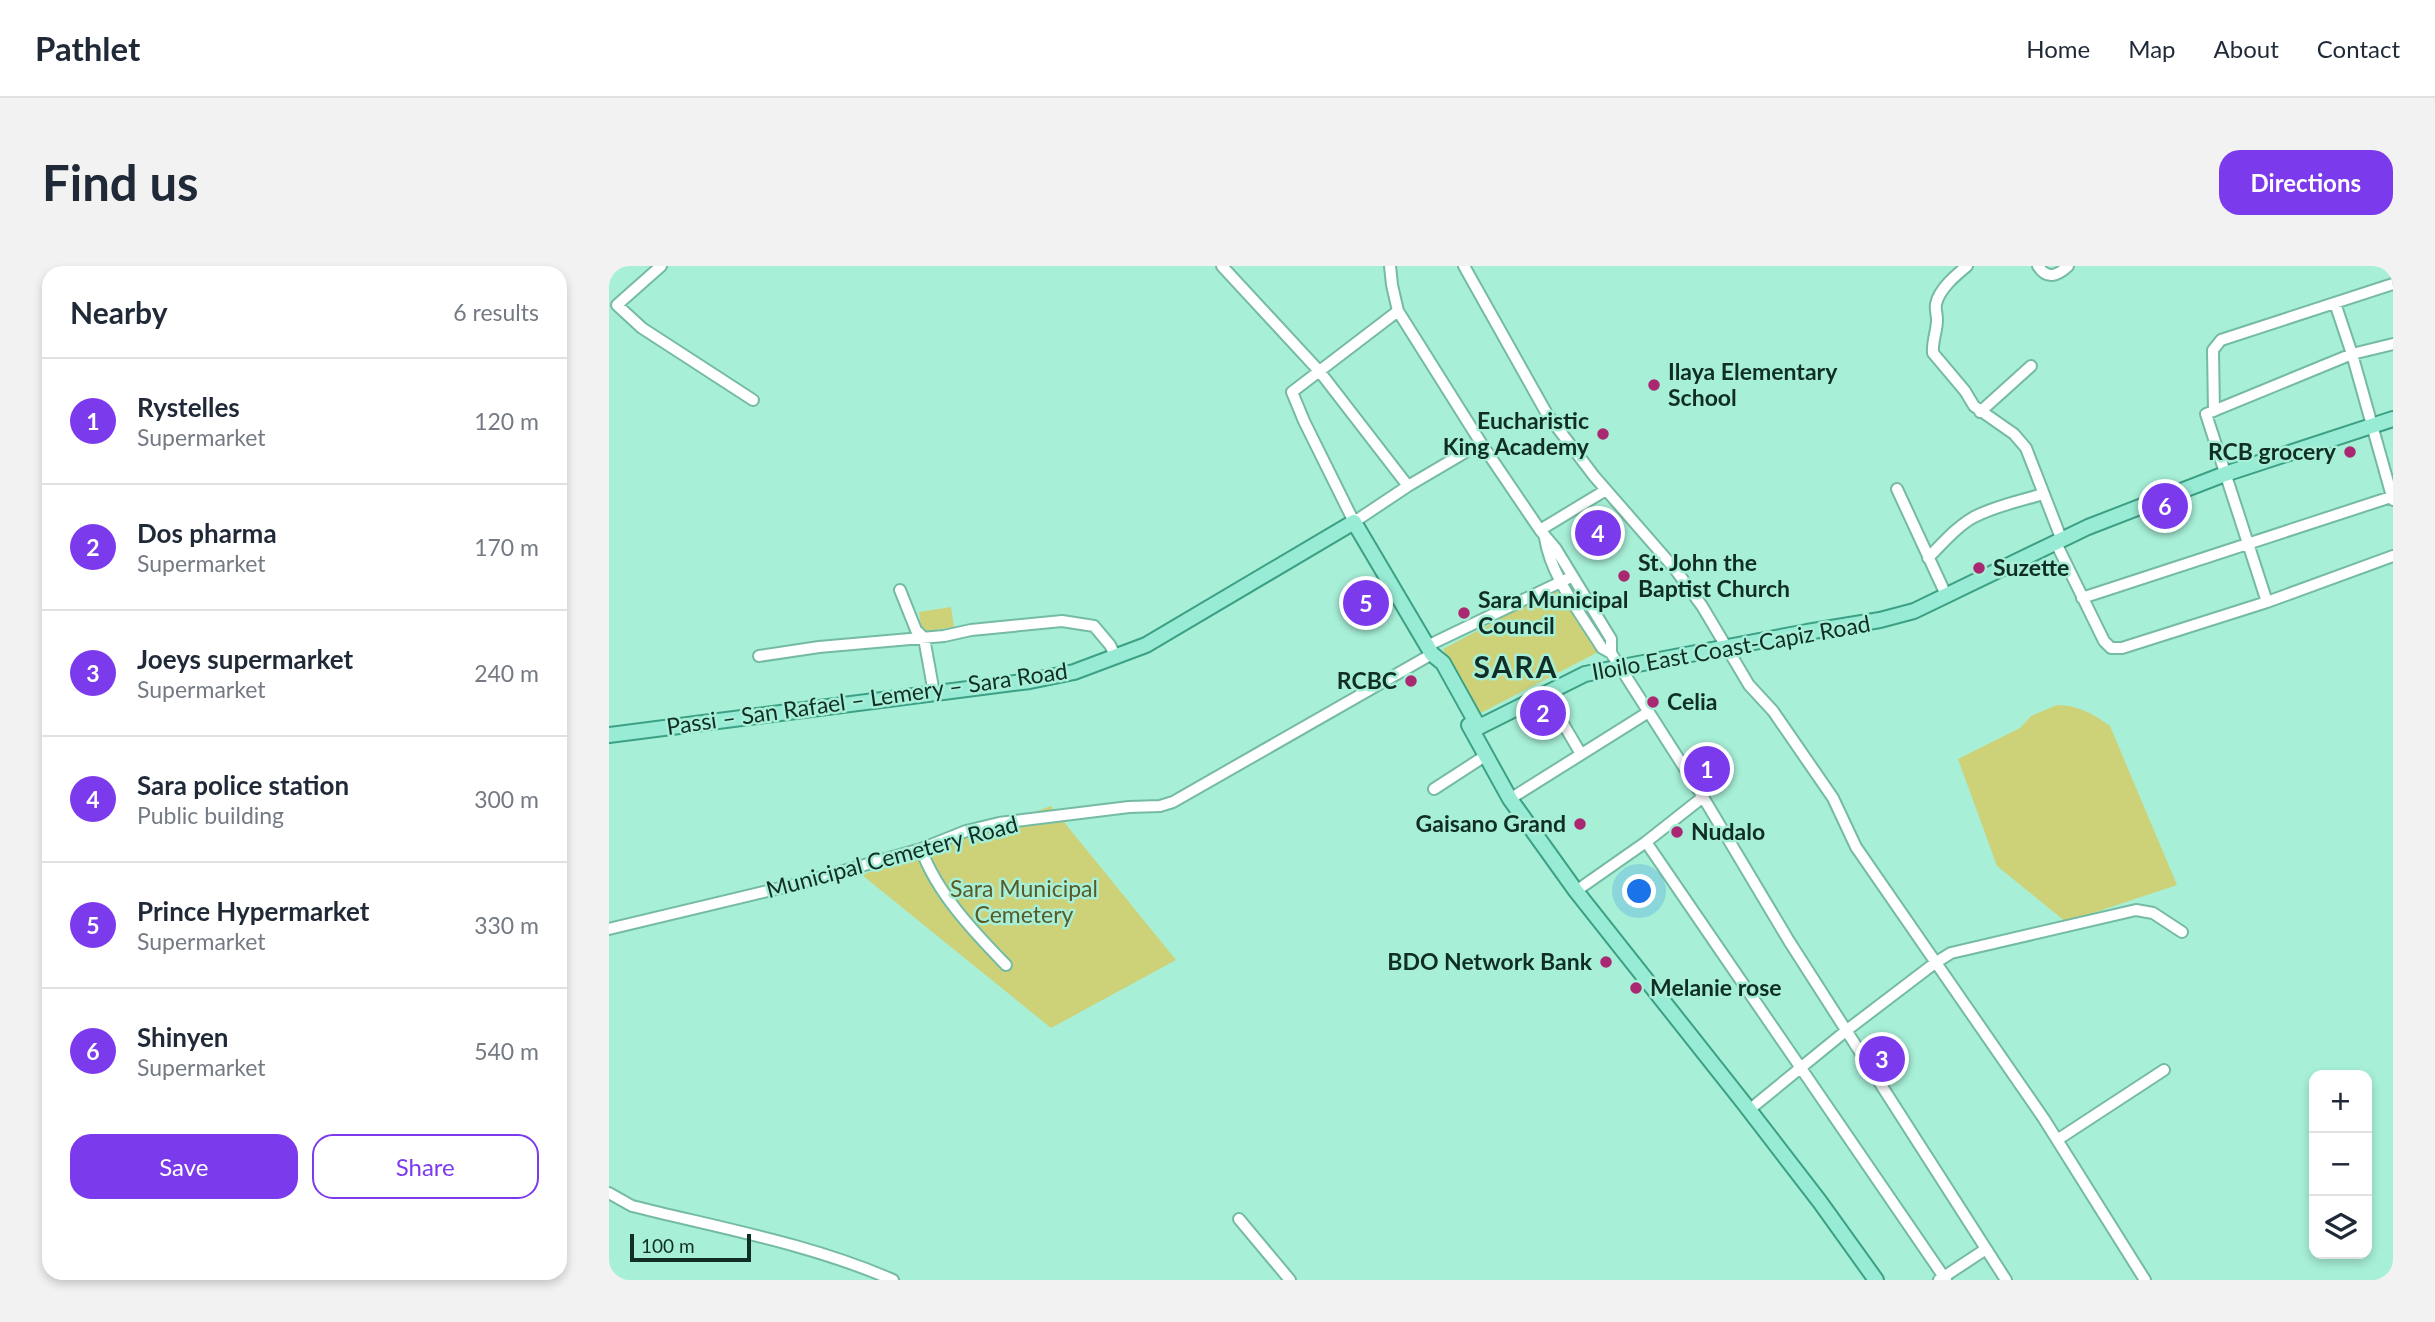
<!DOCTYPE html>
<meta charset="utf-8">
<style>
:root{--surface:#fff;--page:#f2f2f3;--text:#1f2937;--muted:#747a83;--line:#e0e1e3;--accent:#7c3aed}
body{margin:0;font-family:Lato,sans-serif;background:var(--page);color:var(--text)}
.controls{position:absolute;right:21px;bottom:21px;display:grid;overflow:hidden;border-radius:14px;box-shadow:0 4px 10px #0003}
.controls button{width:63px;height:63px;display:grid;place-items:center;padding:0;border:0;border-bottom:2px solid var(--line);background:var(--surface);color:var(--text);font:35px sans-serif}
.scale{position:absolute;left:21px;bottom:18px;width:121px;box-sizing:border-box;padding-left:7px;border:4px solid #102e25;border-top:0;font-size:19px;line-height:24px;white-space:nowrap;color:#102e25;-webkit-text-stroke:5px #a7efd7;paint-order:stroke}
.you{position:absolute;left:1031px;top:626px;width:24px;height:24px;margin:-18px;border:5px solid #fff;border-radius:50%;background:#1a73e8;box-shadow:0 0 0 10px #1a73e833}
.badge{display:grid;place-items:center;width:46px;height:46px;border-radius:50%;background:var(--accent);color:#fff;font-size:23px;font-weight:700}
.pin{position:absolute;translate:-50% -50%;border:4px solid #fff;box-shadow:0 2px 7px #0006}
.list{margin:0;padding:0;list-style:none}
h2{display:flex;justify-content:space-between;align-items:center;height:91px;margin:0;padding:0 28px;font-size:30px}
h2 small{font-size:23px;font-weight:400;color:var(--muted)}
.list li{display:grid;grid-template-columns:46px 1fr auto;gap:21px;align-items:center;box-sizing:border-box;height:126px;padding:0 28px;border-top:2px solid var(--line)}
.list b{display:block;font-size:26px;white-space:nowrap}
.list p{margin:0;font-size:23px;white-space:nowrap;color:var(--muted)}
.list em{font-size:23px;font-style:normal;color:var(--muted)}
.actions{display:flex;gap:14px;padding:21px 28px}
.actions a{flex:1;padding:16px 0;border:2px solid var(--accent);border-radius:21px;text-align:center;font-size:24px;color:var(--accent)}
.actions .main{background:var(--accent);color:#fff}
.icon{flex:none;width:38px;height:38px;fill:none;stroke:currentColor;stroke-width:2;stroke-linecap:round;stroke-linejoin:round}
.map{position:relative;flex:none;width:1784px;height:1014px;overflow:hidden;border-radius:21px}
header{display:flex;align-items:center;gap:42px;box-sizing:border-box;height:98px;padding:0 35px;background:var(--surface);border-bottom:2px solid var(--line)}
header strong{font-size:33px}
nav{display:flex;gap:38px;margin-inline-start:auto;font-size:24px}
.intro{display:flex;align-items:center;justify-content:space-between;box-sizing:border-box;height:168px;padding:0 42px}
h1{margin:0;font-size:49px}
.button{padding:18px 32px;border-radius:21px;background:var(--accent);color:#fff;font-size:24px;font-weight:700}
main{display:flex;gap:42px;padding:0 42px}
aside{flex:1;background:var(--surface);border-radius:21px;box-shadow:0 4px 10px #0003}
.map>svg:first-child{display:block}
.green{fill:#cdd279}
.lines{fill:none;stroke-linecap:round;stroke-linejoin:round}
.minor-casing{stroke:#75bba4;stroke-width:14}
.major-casing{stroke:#3ca084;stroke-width:18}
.minor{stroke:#fff;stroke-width:10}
.major{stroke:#98ebd4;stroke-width:14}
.poi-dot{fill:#aa2771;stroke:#a7efd7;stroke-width:2.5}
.labels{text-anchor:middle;stroke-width:5;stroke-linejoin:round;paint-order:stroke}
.poi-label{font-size:23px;font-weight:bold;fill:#102e25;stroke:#a7efd7;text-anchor:start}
.street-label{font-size:23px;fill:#102e25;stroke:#a7efd7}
.park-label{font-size:23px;fill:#585b28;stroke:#a7efd7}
.district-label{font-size:30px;font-weight:bold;letter-spacing:2px;fill:#102e25;stroke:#a7efd7}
</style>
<header>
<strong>Pathlet</strong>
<nav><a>Home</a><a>Map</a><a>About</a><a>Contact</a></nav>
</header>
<div class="intro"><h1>Find us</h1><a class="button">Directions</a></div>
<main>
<aside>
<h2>Nearby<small>6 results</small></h2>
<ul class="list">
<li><span class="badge">1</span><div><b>Rystelles</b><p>Supermarket</p></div><em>120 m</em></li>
<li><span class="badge">2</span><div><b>Dos pharma</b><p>Supermarket</p></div><em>170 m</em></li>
<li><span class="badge">3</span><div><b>Joeys supermarket</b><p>Supermarket</p></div><em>240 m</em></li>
<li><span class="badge">4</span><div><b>Sara police station</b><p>Public building</p></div><em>300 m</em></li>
<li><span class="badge">5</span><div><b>Prince Hypermarket</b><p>Supermarket</p></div><em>330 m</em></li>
<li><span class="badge">6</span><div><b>Shinyen</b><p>Supermarket</p></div><em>540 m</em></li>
</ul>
<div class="actions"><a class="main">Save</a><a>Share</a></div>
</aside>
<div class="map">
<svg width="1784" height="1014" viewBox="0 0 1784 1014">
<rect width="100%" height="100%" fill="#a7efd7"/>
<path class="green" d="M953 320 991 385 870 448 834 383Z
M342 341 345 361 313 366 310 346Z
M1448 439C1468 439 1485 448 1501 460L1568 619 1457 656 1388 600 1349 493 1411 462 1422 450Z
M442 540 567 694 442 762 253 609Z"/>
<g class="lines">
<defs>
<path id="minor" d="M52 0 8 39 33 62 144 134
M613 0 711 106 799 220
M781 0 783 19 789 45 872 177 931 264 947 283 1002 373V387
M855 0 938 148 985 210 1066 303 1093 340 1140 419 1164 445 1224 532 1247 581 1435 853 1536 1014
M1358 0C1347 9 1330 23 1327 38 1326 43 1328 48 1328 54 1328 65 1323 75 1324 87L1356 125 1365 140 1405 168 1417 182 1452 272
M1429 0C1438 14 1448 10 1459 0
M1726 37 1743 88 1784 234
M789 45 683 126 695 155 745 256 799 220 872 177
M1605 145 1604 84 1612 74 1784 18
M1371 146 1422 100
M1288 223 1338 331
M931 264 997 224
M936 272C942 311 973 349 993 382L1002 387 1094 531 1180 675 1397 1014
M1446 275 1495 375 1502 382H1513L1658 336 1784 290
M1319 292C1333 278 1347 261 1365 251 1386 240 1411 235 1434 228
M291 324 307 364 315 372 325 427
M1473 332 1782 231
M1658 336 1597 148 1743 88 1784 78
M818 380 958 313
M150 390 210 381 335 370 362 364 453 355 485 360 501 379 507 391
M936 427 972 488
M825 523 876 490
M901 533 1038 447
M1037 576 1337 1014
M312 583C328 627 364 665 397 699
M967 625 1037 576 1094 531
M0 663 192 617 312 583 357 565 390 557 520 541 551 540 564 536 823 388
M1140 844 1238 764 1326 697 1342 687 1527 644 1544 647 1573 666
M1448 874 1555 804
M0 927 23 940C111 962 202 978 284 1014
M630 953 681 1014
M1330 1014 1377 983"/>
<path id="major" d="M860 459 901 533 967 625 1134 836 1211 936 1267 1014
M864 464 976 408 1198 366 1271 354 1305 345 1479 261 1616 208 1784 153
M0 469 421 415 465 406 537 379 745 256 823 388 834 397 869 460"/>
</defs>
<use href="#minor" class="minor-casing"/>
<use href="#major" class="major-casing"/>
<use href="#minor" class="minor"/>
<use href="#major" class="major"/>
</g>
<g class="poi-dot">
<circle cx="1045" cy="119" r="7"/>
<circle cx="994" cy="168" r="7"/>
<circle cx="1741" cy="186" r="7"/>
<circle cx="1370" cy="302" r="7"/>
<circle cx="1015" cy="310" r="7"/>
<circle cx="855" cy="347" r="7"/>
<circle cx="802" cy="415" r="7"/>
<circle cx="1044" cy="436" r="7"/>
<circle cx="971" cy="558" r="7"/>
<circle cx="1068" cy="566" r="7"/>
<circle cx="997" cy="696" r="7"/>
<circle cx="1027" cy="722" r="7"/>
</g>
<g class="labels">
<g class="poi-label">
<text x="1059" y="114">Ilaya Elementary<tspan x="1059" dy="26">School</tspan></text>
<text x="980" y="163" text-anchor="end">Eucharistic<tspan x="980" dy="26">King Academy</tspan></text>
<text x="1727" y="194" text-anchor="end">RCB grocery</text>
<text x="1029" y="305">St. John the<tspan x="1029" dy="26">Baptist Church</tspan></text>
<text x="1384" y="310">Suzette</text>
<text x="869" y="342">Sara Municipal<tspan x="869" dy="26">Council</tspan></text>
<text x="788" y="423" text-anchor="end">RCBC</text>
<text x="1058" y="444">Celia</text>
<text x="957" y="566" text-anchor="end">Gaisano Grand</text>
<text x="1082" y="574">Nudalo</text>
<text x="983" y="704" text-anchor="end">BDO Network Bank</text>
<text x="1041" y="730">Melanie rose</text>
</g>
<g class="street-label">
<text transform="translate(1122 382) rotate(-10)" y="8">Iloilo East Coast-Capiz Road</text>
<text transform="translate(258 433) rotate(-8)" y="8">Passi – San Rafael – Lemery – Sara Road</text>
<text transform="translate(283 591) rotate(-15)" y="8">Municipal Cemetery Road</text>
</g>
<g class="park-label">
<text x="415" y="631">Sara Municipal<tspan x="415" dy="26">Cemetery</tspan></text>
</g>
<g class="district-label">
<text x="907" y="412">SARA</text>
</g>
</g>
</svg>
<div class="controls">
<button>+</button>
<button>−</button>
<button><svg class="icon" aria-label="layers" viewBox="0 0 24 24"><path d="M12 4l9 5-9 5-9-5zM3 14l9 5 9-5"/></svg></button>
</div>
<div class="scale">100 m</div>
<div class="you"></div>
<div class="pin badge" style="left:1098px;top:503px">1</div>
<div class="pin badge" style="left:934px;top:447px">2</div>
<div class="pin badge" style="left:1273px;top:793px">3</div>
<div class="pin badge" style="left:989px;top:267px">4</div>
<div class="pin badge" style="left:757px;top:337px">5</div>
<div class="pin badge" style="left:1556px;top:240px">6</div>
</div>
</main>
